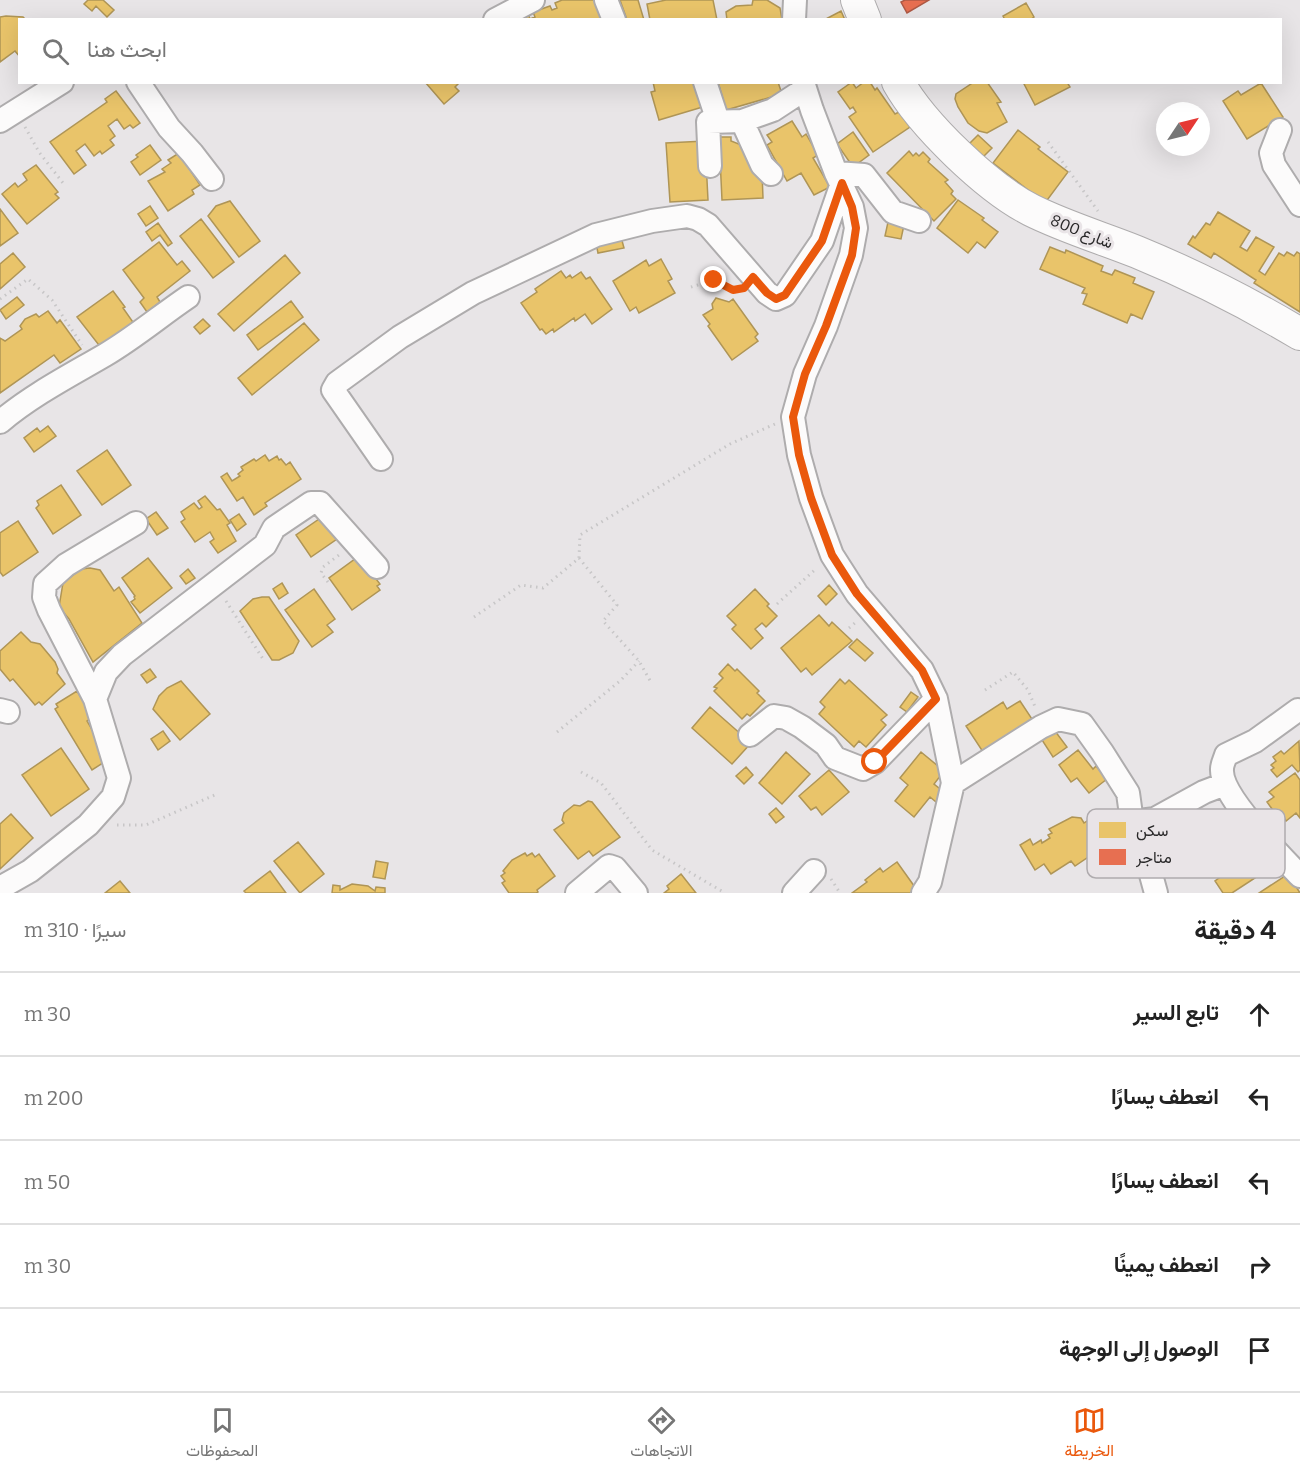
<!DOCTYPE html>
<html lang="ar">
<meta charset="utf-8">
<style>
:root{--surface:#fff;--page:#f6f6f6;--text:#222;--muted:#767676;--line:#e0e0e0;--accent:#ea580c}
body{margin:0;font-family:Bitter,Vazirmatn,serif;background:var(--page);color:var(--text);direction:rtl}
.compass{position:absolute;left:1156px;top:102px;width:54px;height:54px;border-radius:50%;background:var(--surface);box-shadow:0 6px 24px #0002;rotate:55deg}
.stop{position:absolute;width:18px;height:18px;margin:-14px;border:4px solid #ea580c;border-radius:50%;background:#fff}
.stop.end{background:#ea580c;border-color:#fff;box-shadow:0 2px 6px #0008}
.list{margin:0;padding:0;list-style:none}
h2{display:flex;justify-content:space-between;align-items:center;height:78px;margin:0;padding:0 24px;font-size:26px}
h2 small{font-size:20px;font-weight:400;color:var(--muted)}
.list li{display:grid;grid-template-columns:39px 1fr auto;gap:18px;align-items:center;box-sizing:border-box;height:84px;padding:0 24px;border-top:2px solid var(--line)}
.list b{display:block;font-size:22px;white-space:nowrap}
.list em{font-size:20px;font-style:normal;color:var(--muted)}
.icon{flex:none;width:33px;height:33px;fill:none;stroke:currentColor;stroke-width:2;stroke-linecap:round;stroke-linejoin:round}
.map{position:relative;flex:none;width:1300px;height:893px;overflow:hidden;direction:ltr}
.search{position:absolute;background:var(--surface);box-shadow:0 6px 24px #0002;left:18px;right:18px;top:18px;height:66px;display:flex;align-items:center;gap:15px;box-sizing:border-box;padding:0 21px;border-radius:0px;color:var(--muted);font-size:22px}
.sheet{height:498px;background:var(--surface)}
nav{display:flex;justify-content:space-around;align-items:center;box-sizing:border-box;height:84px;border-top:2px solid var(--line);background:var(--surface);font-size:16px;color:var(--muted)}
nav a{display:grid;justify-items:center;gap:3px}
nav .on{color:var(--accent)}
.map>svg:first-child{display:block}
.homes{fill:#e9c46a;stroke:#af9556;stroke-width:1.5}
.shops{fill:#e76f51;stroke:#ae5945;stroke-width:1.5}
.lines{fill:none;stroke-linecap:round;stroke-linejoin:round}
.minor-casing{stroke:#aeacad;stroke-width:26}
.secondary-casing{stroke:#aeacad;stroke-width:34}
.path{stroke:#c7c6c7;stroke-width:3;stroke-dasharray:1.5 4.5;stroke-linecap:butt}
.minor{stroke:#fcfbfb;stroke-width:22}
.secondary{stroke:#fcfbfb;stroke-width:32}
.route{stroke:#ea580c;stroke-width:8}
.labels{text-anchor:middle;stroke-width:6;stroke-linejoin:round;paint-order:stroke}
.street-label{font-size:16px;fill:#282728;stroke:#e9e4e7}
.key{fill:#e9e4e7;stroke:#afabae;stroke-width:1.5}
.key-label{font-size:16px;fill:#282728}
</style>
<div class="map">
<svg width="1300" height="893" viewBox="0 0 1300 893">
<rect width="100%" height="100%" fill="#e8e5e7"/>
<path class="homes" d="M88 0H103L114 10 107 17 96 6 92 11 84 4Z
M562 0H599L607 20 512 19 528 13 530 19 535 17 533 12 550 6 552 10 557 8 555 3Z
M620 0H638L644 20H627Z
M666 0H713L717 20H650L647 4Z
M753 0H767L780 8 782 20H727L726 12 736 6 752 5Z
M1026 3 1034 17 1030 20H1005L1003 16Z
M841 11 845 20H824Z
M6 16 23 17 26 20H20V57L15 51 0 62V17Z
M425 82H460L455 87 459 91 444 104Z
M653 82H698L706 106 659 120 651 92 655 91Z
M718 82H778L782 94 726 110Z
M852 82 856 88 864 82H870L875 90 877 88 895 114 899 112 910 127 873 152 849 117 856 112 853 107 850 109 838 92Z
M974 82H987L1001 102 997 103 1007 122 987 133 979 131 968 123 958 107 955 99 956 94Z
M1023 82H1067L1070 87 1035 105Z
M1261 83 1283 117 1247 139 1223 101 1238 91 1241 95Z
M116 91 140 123 133 128 130 125 124 129 117 119 108 126 115 136 110 140 114 145 102 154 100 151 94 156 85 144 76 151 86 165 74 174 50 142 107 102 105 99Z
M792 121 802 137 806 134 818 155 813 158 830 187 814 195 801 173 787 181 767 145 772 142 767 135Z
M1018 130 1040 147 1038 149 1068 172 1045 203 993 163Z
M853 132 869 155 853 167 837 144Z
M978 135 992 148 982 158 968 145Z
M719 137H731V141L744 146 762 172 763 198 722 200Z
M705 141 708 200 670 202 666 143Z
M150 145 161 160 140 175 131 162 138 157 136 155Z
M909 151 913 156 916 153 919 156 923 152 930 159 928 162 948 180 945 182 953 191 951 194 956 199 934 221 887 173Z
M179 153 200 185 192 190 194 194 168 211 148 181 165 172 162 169 171 163 168 160Z
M36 165 58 192 55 194 59 198 27 224 2 194 15 183 18 187 27 180 23 174Z
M958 200 984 218 982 220 998 232 985 248 977 242 968 253 937 228Z
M230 201 260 241 239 257 208 216 216 206Z
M150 206 158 218 146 226 138 214Z
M0 209 18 233 0 246Z
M1218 212 1250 231 1240 247 1247 251 1256 237 1274 247 1259 271 1265 275 1279 253 1284 256 1287 252 1294 256 1297 252 1300 254V312L1254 283 1256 280 1214 253 1211 258 1188 244 1193 236 1195 238 1206 223 1210 225Z
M201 219 234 262 213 278 180 236Z
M888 222 904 225 901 239 885 236Z
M158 223 172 243 168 246 160 235 152 241 146 232Z
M621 237 624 248 598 253 597 248 592 249 591 242Z
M159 242 177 265 182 261 190 271 157 297 160 302 147 312 140 302 144 298 123 270Z
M1050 247 1065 253 1066 250 1103 266 1101 271 1112 275 1115 270 1135 278 1133 283 1154 292 1142 319 1131 314 1127 323 1083 304 1087 294 1082 293 1085 288 1040 269Z
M13 253 25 267 0 289V264Z
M285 255 300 273 234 331 218 314Z
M661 259 672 279 668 281 675 293 639 313 636 307 630 311 613 281 646 260 649 266Z
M561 271 566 278 570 275 572 278 581 272 586 279 590 277 612 309 592 324 585 314 575 321 574 318 554 332 553 329 546 334 542 329 540 330 521 303 537 292 535 289Z
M113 291 125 307 123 308 135 325 102 349 77 317Z
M17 297 24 305 6 319 0 310Z
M716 298 729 302 733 299 758 334 755 337 758 341 732 360 708 326 710 324 703 315 713 309 712 304Z
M291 301 303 317 258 350 247 335Z
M48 311 57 323 60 320 81 349 60 363 54 355 0 393V338L5 341 22 329 20 326 25 319 36 314 39 317Z
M203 319 210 326 200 334 194 327Z
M304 323 319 340 252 395 238 378Z
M48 426 56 436 34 452 24 438 37 428 40 432Z
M107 450 131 485 102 505 77 471Z
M265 455 269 461 277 456 279 460 281 459 286 465 290 462 301 479 265 503 267 506 254 515 243 497 237 501 221 477 227 473 232 481 240 476 238 474 243 470 241 467 254 459 256 461Z
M61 485 81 515 53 534 36 508 39 505 37 501Z
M205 496 217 510 220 509 230 523 227 525 236 541 218 553 210 542 214 539 210 532 195 542 181 522 185 519 181 512 194 503 199 509 202 507 198 501Z
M156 512 168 528 157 535 146 519Z
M239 514 246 524 237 531 230 520Z
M322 517 337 539 311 557 296 535Z
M18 521 38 552 3 576 0 572V533Z
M148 558 172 588 140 613 131 602 135 599 134 597 135 596 122 578Z
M355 559 379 577 376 579 380 584 377 586 380 590 352 610 329 578Z
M90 568 100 570 114 591 119 587 142 623 93 662 69 619 59 607 63 583 81 569Z
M188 569 195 578 186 584 180 576Z
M282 583 288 593 279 599 273 589Z
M829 585 837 594 826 605 818 596Z
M314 589 335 619 327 625 333 632 312 647 285 610Z
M755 589 769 604 767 606 777 616 766 627 762 623 755 629 763 638 751 649 732 629 736 625 727 616Z
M262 597H269L299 641 293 653 279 660H272L240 611 253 599Z
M819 615 829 626 832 622 852 641 812 675 806 668 801 672 781 648Z
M21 632 31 642 40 644 55 662 58 669 57 673 65 684 42 705 39 702 35 705 13 679 10 681 0 669V651Z
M857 639 873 653 865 661 849 647Z
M728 664 735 671 737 669 759 691 757 693 765 701 750 716 747 714 742 719 714 691 717 688 714 687 723 678 719 674Z
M150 669 156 677 147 683 141 675Z
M840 679 845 684 849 680 887 715 881 720 886 725 866 747 859 741 854 747 819 714 825 707 820 702Z
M181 681 210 714 180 740 153 709 159 696 167 688Z
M77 691 93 717 87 721 109 759 92 770 55 709 58 707 56 704Z
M911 692 918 697 907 712 900 707Z
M1020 701 1032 719 985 755 966 726 1003 702 1007 709Z
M710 707 751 743 732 764 692 728Z
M163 731 170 741 158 750 151 739Z
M1055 731 1067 747 1053 757 1042 740Z
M1299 741 1300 770 1298 772 1292 765 1277 777 1271 770 1274 768 1271 765 1276 761 1273 757 1281 751 1284 754Z
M61 748 89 789 51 816 22 775Z
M1078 750 1093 769 1096 766 1107 779 1089 793 1077 778 1071 782 1059 765Z
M786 752 810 774 782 804 759 783Z
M921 752 944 771 934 784 944 792 936 802 930 797 914 817 895 801 908 785 900 778Z
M746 767 753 775 744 784 736 776Z
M829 770 849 792 822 815 816 807 811 810 799 796Z
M1295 773 1300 780V818L1296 813 1286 821 1284 817 1280 820 1267 802 1274 797 1269 792Z
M588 801 592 802 620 837 593 856 589 851 578 859 554 830 564 823 562 820 564 813 574 805 580 806Z
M776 808 784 817 776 823 769 814Z
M11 814 33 838 0 869V824Z
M1072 817 1081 818 1084 823 1087 821 1099 838 1095 841 1098 846 1095 848 1097 851 1075 866 1071 861 1051 874 1044 864 1035 870 1020 845 1030 839 1033 845 1041 840 1042 843 1050 838 1048 835 1052 833 1049 829Z
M1219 818 1227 830 1236 824 1259 861 1251 866 1258 876 1232 893H1223L1215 881 1223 875 1207 850 1199 855 1188 838Z
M298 842 324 874 300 893 274 861Z
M525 853 527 856 532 853 535 857 539 854 555 876 537 890 538 892 536 893H509L502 883 505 881 501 876 505 873 503 871 512 860Z
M376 861 388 863 385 879 373 877Z
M897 862 917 890 914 893H852L867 882 865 880 880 868 883 872Z
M270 871 286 893H246L244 891Z
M681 874 696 893H664L669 889 667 886Z
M1288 874 1300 893H1259Z
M120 881 130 893H105Z
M352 884 368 886 375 891 376 887 385 888V893H332L333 885 340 886V890Z"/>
<path class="shops" d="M905 0H929L907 13 901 2Z"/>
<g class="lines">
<defs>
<path id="minor" d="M606 0 614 20
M495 20 533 0
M794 20 795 0
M138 82 169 128 192 153 212 179
M705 82 718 121
M803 82 812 110 836 173 852 207 856 228 851 255 826 326 805 374 793 417 799 455 811 498 832 555 857 594 922 670 936 699 953 783 930 882 923 893
M0 121 62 82
M1280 130 1271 153 1274 165 1300 205
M710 166 708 122 742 121
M836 173 864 175 893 212 919 221
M771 174 762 165 742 121 773 110 805 89
M0 422C32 395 69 376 105 355 134 338 160 316 188 297
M381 459 333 390 337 383 400 337 473 293 596 235 652 221 687 216 698 219 708 225 767 293 776 299 785 295 822 241 842 183
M95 699 49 610 44 597 45 584 66 565 136 523
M0 710 8 712
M1298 710 1255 741 1226 755C1225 759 1222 764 1222 769 1220 796 1281 856 1300 876
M750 735 774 716 786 718 802 727 826 745 835 758 863 769 875 762 936 699
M953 783 1041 727 1058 719 1082 724 1102 752 1128 793 1132 822 1142 842 1156 893
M1110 826 1124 821 1132 822 1155 819 1204 792 1225 784
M0 888 30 871 88 825 113 797 119 778 95 699 106 672 122 655 265 545 274 528 311 503H320L377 567
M577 893 609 866 615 868 636 893
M794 893 814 871"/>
<path id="secondary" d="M857 0 865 20
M898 82C922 125 988 188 1031 210 1065 227 1102 238 1137 252 1193 275 1248 303 1300 334"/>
</defs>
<use href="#minor" class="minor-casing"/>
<use href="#secondary" class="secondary-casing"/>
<path class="path" d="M25 127 39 152 63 183
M1048 142 1098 211
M691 287 714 280 733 290 738 289
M0 299 28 279 52 300 82 345
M579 558 617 605 603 621 639 661 652 684
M328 582 321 573 323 567 339 555
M226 601 263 659
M777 604 817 568
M474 617 521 585 543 588 579 558 580 535 730 444 775 424
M849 628 856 622
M985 690 1013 672 1028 690 1036 709
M557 732 620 681 639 661
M581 772 601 783 652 850 725 893
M117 825H146L217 794
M1167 836 1207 880
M831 879 840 893"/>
<use href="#minor" class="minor"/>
<use href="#secondary" class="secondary"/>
</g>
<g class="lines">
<path class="route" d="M714 280 733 290 744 288 753 277 767 293 776 299 785 295 822 241 842 183 852 207 856 228 852 255 826 326 805 374 793 417 799 455 811 498 832 555 857 594 922 670 936 699 875 762"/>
</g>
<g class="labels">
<g class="street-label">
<text transform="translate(1082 231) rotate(22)" y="6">شارع 800</text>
</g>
</g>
<rect x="1087" y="809" width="198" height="69" rx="9" class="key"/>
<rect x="1099" y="822" width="27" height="16" fill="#e9c46a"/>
<rect x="1099" y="849" width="27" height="16" fill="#e76f51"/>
<g class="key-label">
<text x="1136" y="836">سكن</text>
<text x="1136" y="863">متاجر</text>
</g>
</svg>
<svg class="compass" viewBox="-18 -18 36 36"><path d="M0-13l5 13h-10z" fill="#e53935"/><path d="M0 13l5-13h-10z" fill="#767676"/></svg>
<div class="stop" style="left:875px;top:762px"></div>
<div class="stop end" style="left:714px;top:280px"></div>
<div class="search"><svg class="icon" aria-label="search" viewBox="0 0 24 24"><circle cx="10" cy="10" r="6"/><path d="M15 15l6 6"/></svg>ابحث هنا</div>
</div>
<section class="sheet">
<h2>4 دقيقة<small>سيرًا · 310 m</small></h2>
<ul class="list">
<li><svg class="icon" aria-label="ahead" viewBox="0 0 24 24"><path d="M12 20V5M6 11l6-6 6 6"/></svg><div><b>تابع السير</b></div><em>30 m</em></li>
<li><svg class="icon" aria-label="left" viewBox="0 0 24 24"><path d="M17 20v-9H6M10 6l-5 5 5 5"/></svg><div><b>انعطف يسارًا</b></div><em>200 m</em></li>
<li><svg class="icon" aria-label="left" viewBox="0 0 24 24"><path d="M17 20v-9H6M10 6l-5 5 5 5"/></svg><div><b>انعطف يسارًا</b></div><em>50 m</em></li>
<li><svg class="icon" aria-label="right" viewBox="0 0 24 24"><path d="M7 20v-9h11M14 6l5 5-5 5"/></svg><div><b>انعطف يمينًا</b></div><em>30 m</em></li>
<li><svg class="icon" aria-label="arrive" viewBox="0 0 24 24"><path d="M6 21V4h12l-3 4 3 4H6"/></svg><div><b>الوصول إلى الوجهة</b></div></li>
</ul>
</section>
<nav>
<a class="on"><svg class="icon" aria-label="map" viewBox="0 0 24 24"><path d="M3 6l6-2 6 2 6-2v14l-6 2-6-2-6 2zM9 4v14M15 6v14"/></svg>الخريطة</a>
<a><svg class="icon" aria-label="directions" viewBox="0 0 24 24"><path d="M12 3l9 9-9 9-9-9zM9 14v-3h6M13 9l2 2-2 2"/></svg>الاتجاهات</a>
<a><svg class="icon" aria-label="saved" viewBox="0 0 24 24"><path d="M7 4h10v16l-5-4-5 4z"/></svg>المحفوظات</a>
</nav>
